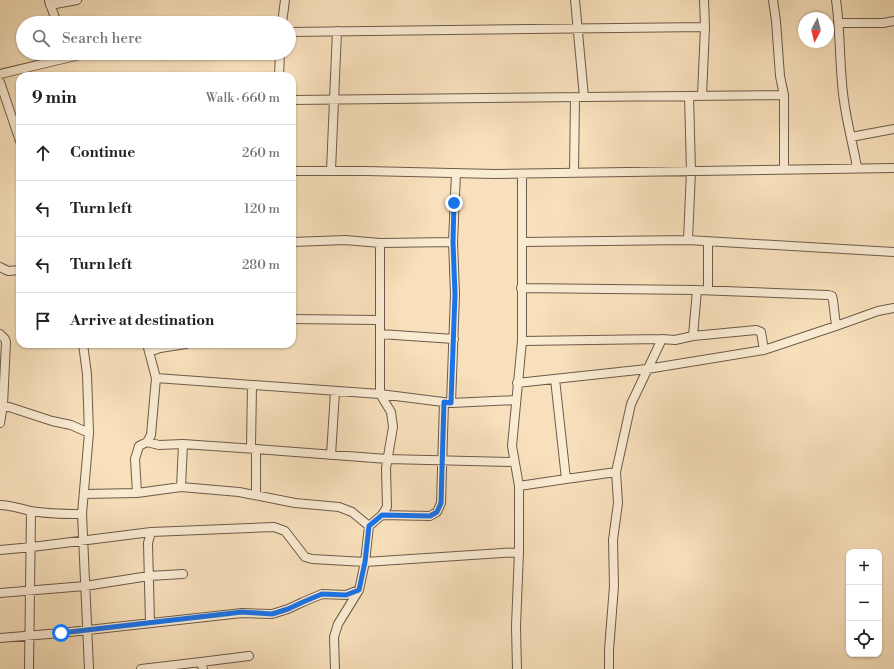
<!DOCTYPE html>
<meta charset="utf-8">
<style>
:root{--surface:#fff;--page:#f6f6f6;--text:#202124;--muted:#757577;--line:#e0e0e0}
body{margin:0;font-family:"Libre Bodoni",serif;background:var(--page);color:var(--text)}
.controls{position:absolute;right:12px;bottom:12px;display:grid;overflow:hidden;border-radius:8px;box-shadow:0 1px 3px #0004}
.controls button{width:36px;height:36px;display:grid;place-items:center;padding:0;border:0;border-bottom:1px solid var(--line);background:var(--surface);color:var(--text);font:20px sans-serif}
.compass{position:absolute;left:798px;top:12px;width:36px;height:36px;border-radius:50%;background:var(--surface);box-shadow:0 1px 3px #0004;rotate:187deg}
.stop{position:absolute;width:12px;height:12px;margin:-9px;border:3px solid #1a73e8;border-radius:50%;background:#fff}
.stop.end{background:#1a73e8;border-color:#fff;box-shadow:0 1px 4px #0008}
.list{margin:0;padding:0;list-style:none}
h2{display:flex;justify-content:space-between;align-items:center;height:52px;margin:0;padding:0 16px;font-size:17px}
h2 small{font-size:13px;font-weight:400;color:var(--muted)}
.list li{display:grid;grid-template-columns:26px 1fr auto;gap:12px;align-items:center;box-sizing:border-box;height:56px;padding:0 16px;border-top:1px solid var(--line)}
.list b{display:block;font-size:15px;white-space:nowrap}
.list em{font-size:13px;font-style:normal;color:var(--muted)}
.icon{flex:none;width:22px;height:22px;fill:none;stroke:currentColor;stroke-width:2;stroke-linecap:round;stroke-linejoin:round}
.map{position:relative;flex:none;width:894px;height:669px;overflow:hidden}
.search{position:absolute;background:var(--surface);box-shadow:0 1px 3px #0004;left:16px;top:16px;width:280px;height:44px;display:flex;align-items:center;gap:10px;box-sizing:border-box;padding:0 14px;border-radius:22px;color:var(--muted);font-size:15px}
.panel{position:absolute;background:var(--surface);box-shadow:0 1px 3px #0004;left:16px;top:72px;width:280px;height:276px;border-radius:12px}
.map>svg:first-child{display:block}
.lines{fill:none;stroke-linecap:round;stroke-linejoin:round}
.minor-casing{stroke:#6e5a4a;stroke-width:10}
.minor{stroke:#faebd3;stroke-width:8}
.route{stroke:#1a73e8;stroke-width:5}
</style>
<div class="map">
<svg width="894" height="669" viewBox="0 0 894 669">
<rect width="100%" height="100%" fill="#f7e0bb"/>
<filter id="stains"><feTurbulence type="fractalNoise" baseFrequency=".005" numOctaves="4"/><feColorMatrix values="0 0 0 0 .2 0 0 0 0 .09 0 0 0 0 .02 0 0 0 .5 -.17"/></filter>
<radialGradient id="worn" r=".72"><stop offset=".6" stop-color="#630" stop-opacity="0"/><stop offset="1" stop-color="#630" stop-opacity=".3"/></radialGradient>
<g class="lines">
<defs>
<path id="minor" d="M575 0 584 97
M773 0 776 21 780 76 784 95V169
M836 0C841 34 839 67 844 101 847 123 853 145 857 167
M49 1 57 23
M50 5 77 0
M282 23 285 0
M839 23H883L894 21
M289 32 705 27
M0 74 88 53
M279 76 280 53
M0 82 20 141
M702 96 705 27 704 0
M292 100 784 95
M851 137 894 129
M331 170 337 31
M292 171H366L495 174 894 168
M574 173 575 97
M688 240 691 171 689 96
M292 242 345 240 380 243 453 242
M522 242 688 240 894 252
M708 242V290
M0 267 8 271 20 270
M521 288 697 290 828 295 832 296 833 300 836 326
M292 319 379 320
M0 334 5 339 6 342 3 405 0 423
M380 334 454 339
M693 336 756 330 761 332 764 350
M522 341 662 339
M83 344 87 374 89 433 82 514 89 669
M147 344 156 378 380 394 451 403 515 400
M149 352 160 348 186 344
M517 383 647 369 764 350 836 326 878 311 894 308
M451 403 455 294 453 242 456 173
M0 404 52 421 71 425 89 433
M147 442 159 445 183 444 256 449 387 459 514 462
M251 448 252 385
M256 449V495
M331 455 335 392
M566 479 616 472
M519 486 566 479 555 379
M181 487 183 444
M137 493 135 459 139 446 147 442 151 435 156 378
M84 494 137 493 181 487 239 492 295 503 339 507 352 512 369 526
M0 505C11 505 21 509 31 511 48 514 65 514 82 514
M382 515 430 516 437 512 441 503 444 402
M151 532 274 527 285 531 305 557 312 559 365 562 519 552
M0 550 32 547 151 532 148 543 150 623
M0 593 85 586 149 576 183 574
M0 638 61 633 242 613 272 614 288 609 303 602 322 594 346 595 359 590
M201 662 249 656
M29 669 31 511
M141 669 201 662 203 669
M335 669 334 637 338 624 359 590 365 562 369 526 382 515 387 507 386 468 393 427 391 412 380 394V243
M517 669 516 626 519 552V486L512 446 522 341V174
M609 669V650L614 586 613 540 618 503 616 472 631 404 662 339 675 340 693 336 697 290"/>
</defs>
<use href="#minor" class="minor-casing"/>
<use href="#minor" class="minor"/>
</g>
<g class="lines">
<path class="route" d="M61 633 242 612 272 614 288 609 303 602 322 594 346 595 359 590 365 562 369 526 382 515 430 516 437 512 441 503 444 402 451 403 455 294 453 242 454 203"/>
</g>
<rect width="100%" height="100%" filter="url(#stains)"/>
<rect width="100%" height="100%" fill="url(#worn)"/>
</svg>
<div class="controls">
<button>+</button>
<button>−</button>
<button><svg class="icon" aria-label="locate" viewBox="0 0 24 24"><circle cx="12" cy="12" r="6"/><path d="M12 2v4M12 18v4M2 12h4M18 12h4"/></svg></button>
</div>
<svg class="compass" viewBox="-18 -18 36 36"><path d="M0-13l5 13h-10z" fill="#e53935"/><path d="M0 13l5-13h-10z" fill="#757577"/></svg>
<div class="stop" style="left:61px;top:633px"></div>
<div class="stop end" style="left:454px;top:203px"></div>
<div class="search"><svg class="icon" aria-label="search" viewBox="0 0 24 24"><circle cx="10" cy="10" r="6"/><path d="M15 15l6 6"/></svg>Search here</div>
<section class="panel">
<h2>9 min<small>Walk · 660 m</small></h2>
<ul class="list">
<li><svg class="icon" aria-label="ahead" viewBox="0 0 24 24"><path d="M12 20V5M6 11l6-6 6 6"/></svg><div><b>Continue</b></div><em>260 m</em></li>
<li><svg class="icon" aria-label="left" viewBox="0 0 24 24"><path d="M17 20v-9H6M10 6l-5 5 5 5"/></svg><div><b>Turn left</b></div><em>120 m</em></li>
<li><svg class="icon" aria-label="left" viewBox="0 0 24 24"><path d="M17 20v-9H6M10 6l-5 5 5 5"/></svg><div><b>Turn left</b></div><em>280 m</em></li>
<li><svg class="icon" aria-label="arrive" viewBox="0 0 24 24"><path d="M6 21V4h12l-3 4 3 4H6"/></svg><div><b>Arrive at destination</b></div></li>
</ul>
</section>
</div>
